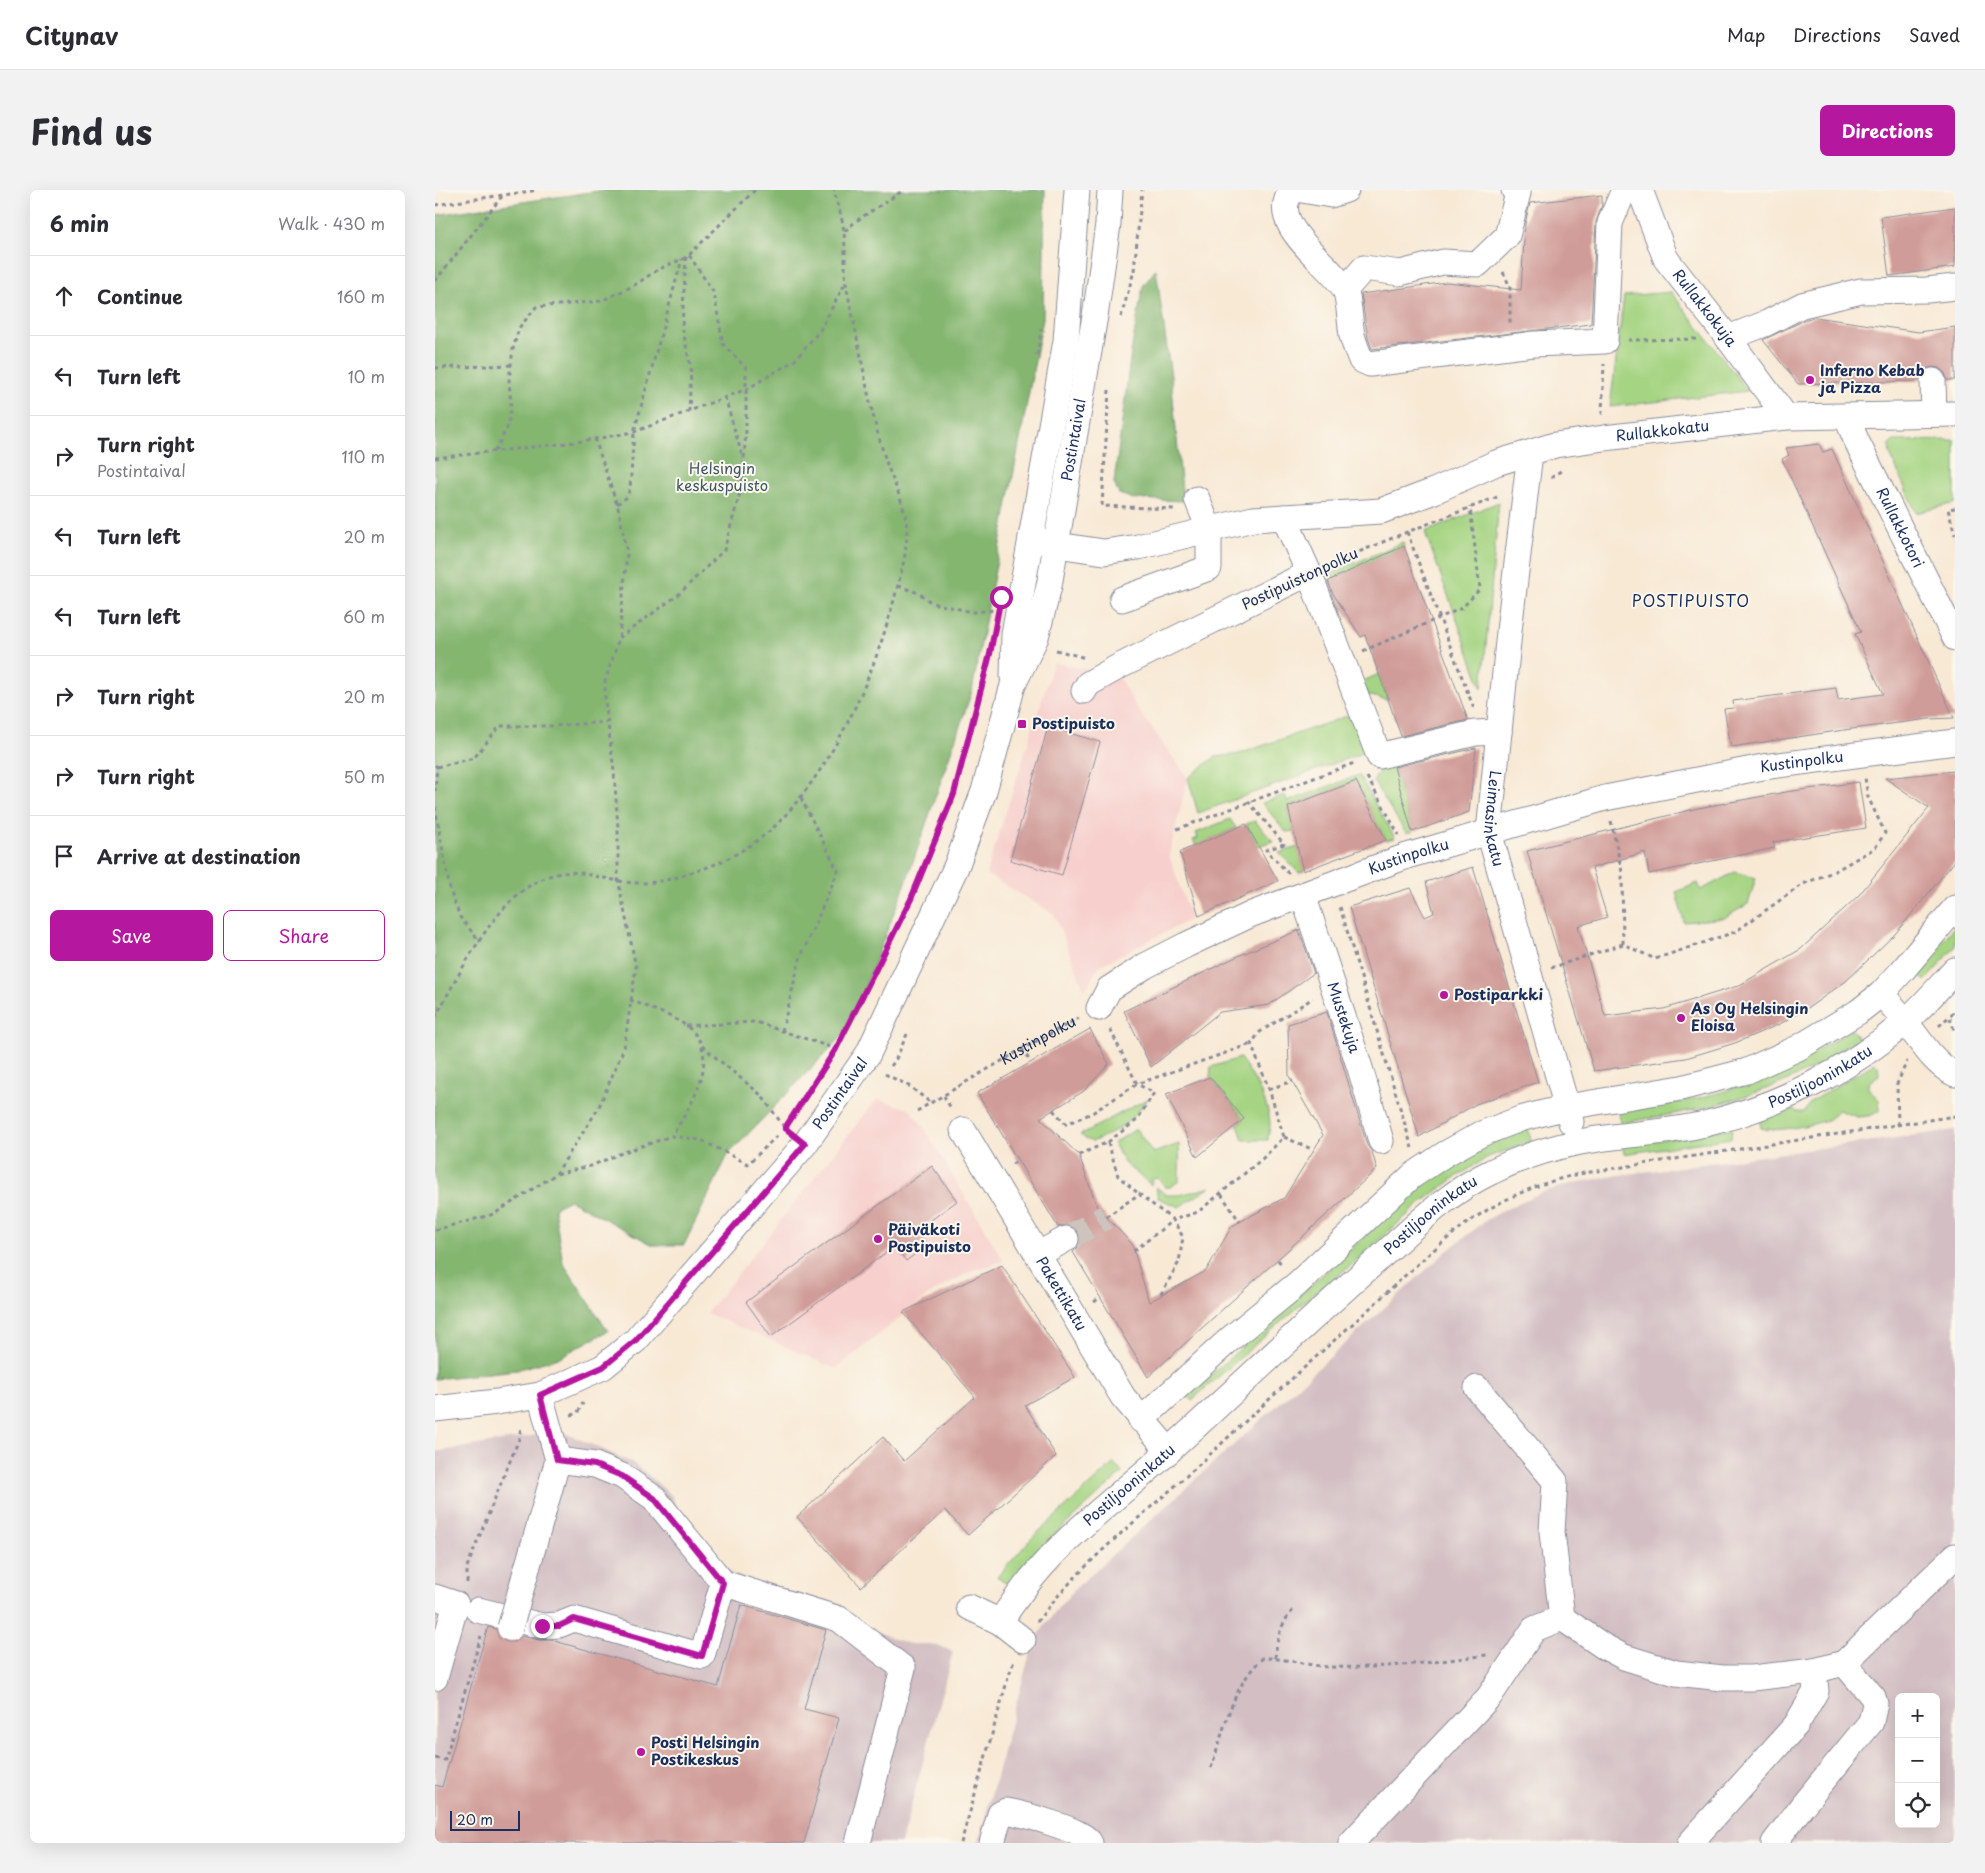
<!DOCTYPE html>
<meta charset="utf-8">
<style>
:root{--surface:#fff;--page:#f2f2f3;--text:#2b2b33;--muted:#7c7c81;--line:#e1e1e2;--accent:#b5179e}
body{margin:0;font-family:"Playpen Sans",sans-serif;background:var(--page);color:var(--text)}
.controls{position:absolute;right:15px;bottom:15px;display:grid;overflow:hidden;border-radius:8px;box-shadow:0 5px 20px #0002}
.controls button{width:45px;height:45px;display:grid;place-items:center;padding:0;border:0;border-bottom:1px solid var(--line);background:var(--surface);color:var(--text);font:25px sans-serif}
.scale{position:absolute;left:15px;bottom:12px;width:70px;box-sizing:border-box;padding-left:5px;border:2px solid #1b2f5e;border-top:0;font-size:14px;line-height:18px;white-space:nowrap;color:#1b2f5e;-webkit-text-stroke:4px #fbf7ec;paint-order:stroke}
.stop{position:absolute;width:15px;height:15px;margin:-11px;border:4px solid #b5179e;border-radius:50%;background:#fff}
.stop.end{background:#b5179e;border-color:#fff;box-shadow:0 1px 5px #0008}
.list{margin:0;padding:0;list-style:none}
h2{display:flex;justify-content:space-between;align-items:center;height:65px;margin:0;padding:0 20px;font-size:21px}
h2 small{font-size:16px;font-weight:400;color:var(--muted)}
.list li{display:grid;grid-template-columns:32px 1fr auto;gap:15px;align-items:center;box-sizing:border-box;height:80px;padding:0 20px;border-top:1px solid var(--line)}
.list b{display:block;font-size:19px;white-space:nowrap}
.list p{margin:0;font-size:16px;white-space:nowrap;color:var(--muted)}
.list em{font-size:16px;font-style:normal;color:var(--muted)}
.actions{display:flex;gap:10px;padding:15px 20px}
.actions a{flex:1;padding:11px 0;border:1px solid var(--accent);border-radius:8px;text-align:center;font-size:18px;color:var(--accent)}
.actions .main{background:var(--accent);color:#fff}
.icon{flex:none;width:28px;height:28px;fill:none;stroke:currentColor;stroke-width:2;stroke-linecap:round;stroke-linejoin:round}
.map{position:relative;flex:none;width:1520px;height:1653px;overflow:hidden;border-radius:8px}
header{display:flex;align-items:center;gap:30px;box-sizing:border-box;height:70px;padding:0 25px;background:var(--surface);border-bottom:1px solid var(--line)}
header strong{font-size:24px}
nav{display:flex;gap:28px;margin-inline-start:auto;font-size:18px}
.intro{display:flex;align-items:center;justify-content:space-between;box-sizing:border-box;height:120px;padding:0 30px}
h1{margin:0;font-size:35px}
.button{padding:12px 22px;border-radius:8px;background:var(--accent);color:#fff;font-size:18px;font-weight:700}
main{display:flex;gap:30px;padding:0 30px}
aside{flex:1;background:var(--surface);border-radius:8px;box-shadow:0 5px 20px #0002}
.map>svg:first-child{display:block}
.built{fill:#f7d0cd}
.industrial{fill:#d2bec3;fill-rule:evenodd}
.green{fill:#a5d482;stroke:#608270}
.forest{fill:#84b670;stroke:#507267}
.building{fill:#d09c99}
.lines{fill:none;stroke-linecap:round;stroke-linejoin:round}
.minor-tunnel{stroke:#ccc4bd;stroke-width:25;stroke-dasharray:25 12;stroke-linecap:butt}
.minor-casing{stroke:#8a8c9a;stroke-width:27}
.path{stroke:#8a8c9a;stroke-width:3;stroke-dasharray:4 4;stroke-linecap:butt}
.minor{stroke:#fff;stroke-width:25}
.minor-bridge-casing{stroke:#8a8c9a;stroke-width:27;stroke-linecap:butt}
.minor-bridge{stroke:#fff;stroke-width:25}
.route{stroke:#b5179e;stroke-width:6}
.poi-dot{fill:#b5179e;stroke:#fbf7ec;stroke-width:2}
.labels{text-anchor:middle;stroke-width:4;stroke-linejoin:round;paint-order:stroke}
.street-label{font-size:15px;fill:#1b2f5e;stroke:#fbf7ec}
.poi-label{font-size:15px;font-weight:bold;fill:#1b2f5e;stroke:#fbf7ec;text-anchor:start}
.park-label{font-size:15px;fill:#3e5867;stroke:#fbf7ec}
.neighbourhood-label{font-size:16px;letter-spacing:1px;fill:#1b2f5e;stroke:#fbf7ec}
</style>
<header>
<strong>Citynav</strong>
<nav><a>Map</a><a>Directions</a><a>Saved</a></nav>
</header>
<div class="intro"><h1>Find us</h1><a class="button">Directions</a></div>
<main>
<aside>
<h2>6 min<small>Walk · 430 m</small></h2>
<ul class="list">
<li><svg class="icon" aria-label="ahead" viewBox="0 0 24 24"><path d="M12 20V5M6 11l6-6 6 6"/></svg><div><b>Continue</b></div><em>160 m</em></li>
<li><svg class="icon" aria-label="left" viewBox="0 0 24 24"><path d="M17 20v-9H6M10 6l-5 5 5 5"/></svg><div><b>Turn left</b></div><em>10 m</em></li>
<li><svg class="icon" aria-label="right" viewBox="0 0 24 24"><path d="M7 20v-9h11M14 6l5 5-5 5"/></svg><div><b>Turn right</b><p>Postintaival</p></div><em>110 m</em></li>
<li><svg class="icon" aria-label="left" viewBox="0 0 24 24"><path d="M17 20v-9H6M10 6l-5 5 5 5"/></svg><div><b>Turn left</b></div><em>20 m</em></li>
<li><svg class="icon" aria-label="left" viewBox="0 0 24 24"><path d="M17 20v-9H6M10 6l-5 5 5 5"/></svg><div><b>Turn left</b></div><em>60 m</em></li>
<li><svg class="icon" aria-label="right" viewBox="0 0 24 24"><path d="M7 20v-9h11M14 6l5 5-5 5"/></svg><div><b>Turn right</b></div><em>20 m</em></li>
<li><svg class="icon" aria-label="right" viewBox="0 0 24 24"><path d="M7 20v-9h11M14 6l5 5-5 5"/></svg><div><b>Turn right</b></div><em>50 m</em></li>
<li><svg class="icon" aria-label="arrive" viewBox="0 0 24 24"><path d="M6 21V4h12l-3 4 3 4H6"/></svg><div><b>Arrive at destination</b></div></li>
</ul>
<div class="actions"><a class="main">Save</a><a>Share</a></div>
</aside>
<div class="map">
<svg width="1520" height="1653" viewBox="0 0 1520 1653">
<rect width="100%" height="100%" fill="#fbf7ec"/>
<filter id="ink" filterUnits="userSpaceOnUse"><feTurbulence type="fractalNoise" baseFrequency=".02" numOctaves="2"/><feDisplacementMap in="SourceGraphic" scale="10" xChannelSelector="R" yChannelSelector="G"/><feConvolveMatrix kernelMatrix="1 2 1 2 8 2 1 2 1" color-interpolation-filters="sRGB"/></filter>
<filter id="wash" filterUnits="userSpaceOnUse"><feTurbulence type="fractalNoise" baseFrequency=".0096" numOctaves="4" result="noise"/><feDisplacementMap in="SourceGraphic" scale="20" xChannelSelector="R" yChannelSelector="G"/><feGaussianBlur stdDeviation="1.12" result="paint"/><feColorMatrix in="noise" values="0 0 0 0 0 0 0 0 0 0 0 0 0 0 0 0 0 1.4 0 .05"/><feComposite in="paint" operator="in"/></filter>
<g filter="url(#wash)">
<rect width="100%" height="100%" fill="#f8e9d5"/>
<path class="built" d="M619 472 683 486 702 518 753 588 734 665 756 729 664 776 650 801 619 724 551 684Z
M442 909 474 919 488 936 568 1070 558 1075 540 1079 493 1105 401 1179 272 1123Z"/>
<path class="industrial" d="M1520 940V1653H543L594 1467 606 1441 623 1418 641 1398 1012 1061 1053 1029 1079 1015 1108 1002 1139 993 1185 985ZM1464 1507H1501V1634H1464Z
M126 1241 198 1273 212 1284 237 1306 241 1316 261 1343 297 1384 354 1403 404 1413 434 1438 459 1449 475 1454H495L518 1461 466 1653H0V1262Z"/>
<path class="green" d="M1236 102 1313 201 1175 217 1189 106Z
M1520 250V313L1481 323 1455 264 1454 255 1459 251Z
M1064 312 1047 499 990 342Z
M968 352 969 356 891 392 908 419 904 422 884 389Z
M944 484 953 510 932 505 926 492Z
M915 525 933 561 763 623 753 588 780 567 804 564Z
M957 570 977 642 971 643 938 591 950 572Z
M924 585 960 648 951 650 920 591 853 617 859 641 851 642 827 613 850 605 852 612Z
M795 629 801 638 761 656 758 650 763 648 761 643Z
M820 631 838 651 823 656 811 634Z
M863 657 869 681 864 683 844 663Z
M1300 682 1321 688 1313 714 1289 728 1249 732 1241 702 1263 693 1266 700Z
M1520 736V757L1490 791 1482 782Z
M1416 839 1423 848C1413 855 1403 864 1392 870 1329 908 1257 922 1185 933L1184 921C1211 917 1240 914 1267 907 1321 895 1371 869 1416 839Z
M805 868C817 884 835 914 835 935 835 940 833 945 833 950H808L803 934 809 929 775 887 776 877Z
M1440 873 1443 876 1444 885C1425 897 1434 898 1444 910L1445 919 1443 922 1433 926 1422 927 1404 920C1401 923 1396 927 1392 930 1379 935 1338 943 1326 938L1325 931 1357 919 1363 922H1369L1375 912Z
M712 909C694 935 685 939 657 952L645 945Z
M1296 938 1297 942 1296 948 1189 964 1188 956Z
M701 939 718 963 744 954C745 967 744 978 744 991L735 997H730L723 988 717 989 716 995 689 973 679 953Z
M1092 939 1097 951 1053 967 1018 989 987 1012 914 1077 870 1111 757 1210 753 1206 986 996 1018 974 1051 955Z
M721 997 732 1005H745L776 997 744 1017 723 1008Z
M679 1273 688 1282 604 1359 573 1395 562 1387 598 1347Z"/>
<path class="forest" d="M169 0H610L608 129 537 501 470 695 413 840 293 965 249 1055H218L135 1010 119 1018 128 1073 173 1141 123 1168 82 1180 0 1189V25Z
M721 79 736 187 748 311 699 309 684 304 679 293 696 162 708 96Z"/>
<g id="blocks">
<path class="building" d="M1167 5V15L1161 32 1156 134 937 159 933 148 926 104 1012 92 1086 100 1090 34 1095 13Z
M1520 17V77L1454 86 1446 27Z
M1380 127 1484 142 1520 137V190H1512L1510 183 1504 178 1498 177 1490 179 1485 185 1484 191 1363 194 1328 150 1372 129Z
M1384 254 1388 262 1397 259 1519 528 1494 529 1409 540 1296 557 1289 519 1299 518 1298 511 1401 498 1403 510 1448 504 1420 444 1426 442 1347 269 1354 265 1351 258Z
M969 356 1033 530 966 546 930 445 926 447 897 402 893 391Z
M613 537 665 552 627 685 575 670Z
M1041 558 1034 622 977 642 959 577Z
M1520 581V671L1460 744 1411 791 1376 816 1345 834 1300 853 1251 868 1159 881 1092 661 1263 618 1351 602 1424 592 1431 638 1338 652 1340 658 1214 684 1210 662 1157 678 1172 727 1143 736 1170 826 1229 819 1303 796 1366 759 1424 705 1494 618 1450 588Z
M921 591 951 650 868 681 853 617Z
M811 634 843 691 764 726 745 662Z
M1038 677 1103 892 1041 914 984 947 914 717 975 698 990 727 999 723 991 692Z
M864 740 879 783 834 815 785 822 716 877 689 821 803 766Z
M892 822 932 955 937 962 942 979 713 1187 638 1062 643 1057 645 1050 643 1042 639 1037 632 1035 623 1037 542 903 655 839 674 874 649 901 605 928 644 965 662 1017 697 1054 714 1112 771 1081 797 1036 849 1008 888 945 854 886 853 834Z
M775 887 809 929 762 967 731 904Z
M497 976 522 1011 481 1041 492 1055 471 1071 460 1056 336 1147 311 1112Z
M567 1075 640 1187 590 1215 621 1266 533 1345 510 1320 426 1397 362 1327 448 1247 469 1271 540 1207 468 1122Z
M306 1415 391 1440 369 1519 404 1528 369 1653H0V1595L7 1597 53 1437 61 1439 64 1448 72 1452H79L87 1446 104 1450H116L283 1497Z"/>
</g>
</g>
<g filter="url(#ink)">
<use href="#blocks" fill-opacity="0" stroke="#8a8c9a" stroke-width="1"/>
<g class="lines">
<path class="minor-tunnel" d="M631 1049 671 1027"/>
<defs>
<g id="minor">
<path d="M858 0C828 33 897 75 910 100 914 108 915 134 917 145 919 154 923 162 926 170L935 174 1099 154 1170 151 1175 33 1189 0"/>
<path d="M867 0 896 5 911 0"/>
<path id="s2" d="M1205 0 1231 69 1293 148 1351 227"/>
<path d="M910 100 929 78 965 83 1008 72 1043 74 1072 46 1083 3 1079 0"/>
<path d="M1293 148 1332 133 1367 115 1426 101 1492 100 1520 97"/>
<path d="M1498 191 1499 224"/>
<path id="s3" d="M1411 226 1422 252 1520 448"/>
<path id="s4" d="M1095 263 1075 432 1054 642 1136 932"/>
<path d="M849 327 874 383 944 566 1040 543 1064 542"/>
<path id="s5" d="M596 348 622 355 669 362 703 357 818 329 946 321 999 301 1061 273 1120 255 1169 248 1351 227 1520 224"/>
<path d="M687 409 774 378V339L762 309"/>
<path d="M578 487 579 444 631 151 642 0"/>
<path d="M649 501 653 494 685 476 874 383"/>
<path id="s6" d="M868 705 925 878 946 951"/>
<path d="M1446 804C1454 812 1462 821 1469 830 1484 848 1498 874 1520 884"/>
<path id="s7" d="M664 818 674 799 710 776 751 755 817 724 972 666 1170 608 1328 577 1520 552"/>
<path id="s8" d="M528 940 688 1207 734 1261"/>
<path d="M604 1064 631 1049"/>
<path d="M1042 1198 1120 1291 1117 1342 1127 1428 1168 1456 1189 1467 1241 1483 1288 1488H1317L1379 1481 1409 1473 1520 1366"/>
<path id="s9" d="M0 1219 62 1212 105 1205 168 1177 201 1150 370 954 433 864 521 677 549 601 578 495 601 447 614 396 661 120 673 34 675 0"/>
<path d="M706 1230 795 1149 862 1094 977 986 1010 964 1046 944 1085 929 1132 917 1246 898 1312 881 1363 858 1423 822 1446 804 1467 781 1520 718"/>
<path d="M123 1270 160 1275 187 1286 219 1308 288 1393 404 1429 468 1478 423 1653"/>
<path d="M89 1389 123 1270 105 1205"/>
<path d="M0 1407 21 1414 0 1488"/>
<path d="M534 1417 565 1432 588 1450"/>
<path d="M43 1420 107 1436 124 1435 139 1429 267 1466 288 1393"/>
<path id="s10" d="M565 1432C578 1412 592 1393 608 1375 647 1332 694 1298 736 1259 804 1197 870 1134 939 1073 975 1041 1011 1003 1056 982 1082 969 1112 959 1140 953 1183 944 1228 944 1270 934 1343 916 1414 881 1470 832 1488 816 1504 797 1520 780"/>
<path d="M557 1653 565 1624 571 1621C587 1624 650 1640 655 1653"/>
<path d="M916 1653 1054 1507 1099 1439 1127 1428"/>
<path d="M1255 1653 1361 1535 1381 1501 1379 1481"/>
<path d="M1339 1653 1367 1616 1436 1532 1440 1514 1438 1507 1409 1473"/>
</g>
</defs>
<use href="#minor" class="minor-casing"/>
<g class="path">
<path d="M0 15 103 0"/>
<path d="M410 41 421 31 469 0"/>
<path d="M251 67 247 136 256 179 254 221"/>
<path d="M1068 82 1075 97V134"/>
<path d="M0 91 68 5"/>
<path d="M686 127 699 81 707 0"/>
<path d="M1193 150 1262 149"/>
<path d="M602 165 606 139"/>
<path d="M0 178 76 175"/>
<path d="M674 200 667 316 739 319"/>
<path d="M290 207 308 269"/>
<path d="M1168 223H1167L1169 174"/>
<path d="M60 261 73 236 76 217 74 190 78 159 84 138 101 117 166 111 198 96 224 79 252 67 320 0"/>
<path d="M0 268 142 252 199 242 312 199 360 170 385 140 411 92"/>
<path d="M1116 288 1127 280"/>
<path d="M182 314 191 308 195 299 199 242 247 69"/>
<path d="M1520 318 1513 319 1520 345"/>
<path d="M972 342 1039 519"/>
<path d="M895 374 972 342 1065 306"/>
<path d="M463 396 484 403 497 413 538 422 560 420"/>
<path d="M184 448 243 405 289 360 307 296 311 240V178L288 154 279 103 254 65"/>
<path d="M621 460 651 468"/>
<path d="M928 461 1027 418 1045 399 1035 317"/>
<path d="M0 575 2 577 0 601"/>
<path d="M2 577 39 568 65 536H118L172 532"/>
<path d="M932 587 964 645"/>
<path d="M813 611 849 654 831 660 854 684"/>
<path d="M0 617 15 700 25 727 45 752"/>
<path d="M1176 631 1187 682 1188 754"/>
<path d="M742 639 922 572"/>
<path d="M905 717 977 958"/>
<path d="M1116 778 1188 754 1220 769 1300 742 1368 694 1400 681 1440 658 1450 643 1433 607 1430 588"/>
<path d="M195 810C210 816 243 828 254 838 288 866 255 918 237 946"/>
<path d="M0 827C30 776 74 674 145 683 163 686 182 692 200 693 223 694 249 686 270 678 296 669 326 651 345 631 402 570 439 486 460 406 466 384 472 363 472 340 471 317 461 299 453 277 448 262 443 245 439 229 432 202 428 175 422 148 419 130 414 111 411 93 409 77 411 60 409 43 408 29 402 14 399 0"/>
<path d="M1515 828 1520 843"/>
<path d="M251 836 321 832 401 859"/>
<path d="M1504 836 1520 821"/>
<path d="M347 841 365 769 403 681 365 606"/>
<path d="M267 856 326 905 350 938 348 940"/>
<path d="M587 859 595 871"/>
<path d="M456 876 460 871 473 842"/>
<path d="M450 884 474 896 496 913"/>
<path d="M834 899 858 891"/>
<path d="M509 906 517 920"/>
<path d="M362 919 401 859 476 709 519 604 552 474"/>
<path d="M618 920 631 934 657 923 702 894 816 854"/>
<path id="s1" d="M482 921 587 859 644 828"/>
<path d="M1463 935 1462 894 1472 871"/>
<path d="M849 947 879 960"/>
<path d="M673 952 702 930 719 903 702 894 675 839"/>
<path d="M644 965 673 952 683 986 704 1004"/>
<path d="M577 974 583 971"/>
<path d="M121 984 163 919 189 858 201 777 183 690V638L179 581 170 511V491L184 449 192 363 184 321 160 249"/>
<path d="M786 1004 805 1032"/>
<path d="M671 1027 704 1004 738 1030 763 1022 827 969 849 947 834 899 816 854 825 842 878 808"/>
<path d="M0 1040 59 1024 121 984 156 976 189 962 237 946 266 950 313 974 344 944"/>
<path d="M699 1061 738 1030 748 1047 744 1072 725 1106"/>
<path d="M843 1070 848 1076"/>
<path d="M659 1112 665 1108"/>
<path d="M136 1225 142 1224 148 1213"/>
<path d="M32 1393V1377L84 1249 86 1237"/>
<path d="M602 1432C649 1369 713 1322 770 1269 824 1218 880 1168 935 1118 969 1087 1003 1053 1041 1027 1075 1005 1110 991 1149 983L1520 926"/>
<path d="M840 1468C842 1449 845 1434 859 1419"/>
<path d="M0 1568 10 1570 46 1446"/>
<path d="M776 1578C789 1541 797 1495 828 1468 851 1468 873 1476 896 1477 949 1479 1000 1472 1052 1465"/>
<path d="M526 1653 573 1488 579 1471"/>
</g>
<use href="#minor" class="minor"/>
<defs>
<path id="minor-bridge" d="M75 1438 89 1389"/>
</defs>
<use href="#minor-bridge" class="minor-bridge-casing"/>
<use href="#minor-bridge" class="minor-bridge"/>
</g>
</g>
<g class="lines" filter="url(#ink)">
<path class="route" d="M107 1436H124L139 1429 267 1466 288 1393 219 1308 187 1286 160 1275 122 1270 105 1205 168 1177 201 1150 370 954 350 938 401 859 476 709 519 604 555 464 566 407"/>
</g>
<g class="poi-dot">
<circle cx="1375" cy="190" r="5"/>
<rect x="582" y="529" width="10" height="10" rx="2.5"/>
<circle cx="1009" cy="805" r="5"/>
<circle cx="1246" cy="828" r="5"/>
<circle cx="443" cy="1049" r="5"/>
<circle cx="206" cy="1562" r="5"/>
</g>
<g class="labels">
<g class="street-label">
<text dy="5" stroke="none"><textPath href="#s2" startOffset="136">Rullakkokuja</textPath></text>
<text dy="5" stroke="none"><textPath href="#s5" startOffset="650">Rullakkokatu</textPath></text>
<text dy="5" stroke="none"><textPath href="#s9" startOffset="1238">Postintaival</textPath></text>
<text dy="5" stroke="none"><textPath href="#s3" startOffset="124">Rullakkotori</textPath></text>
<text transform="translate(865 389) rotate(-25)" y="5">Postipuistonpolku</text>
<text dy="5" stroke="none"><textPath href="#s7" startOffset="755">Kustinpolku</textPath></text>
<text dy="5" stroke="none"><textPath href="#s4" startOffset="368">Leimasinkatu</textPath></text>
<text dy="5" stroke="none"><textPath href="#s7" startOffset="350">Kustinpolku</textPath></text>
<text dy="5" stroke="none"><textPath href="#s6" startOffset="129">Mustekuja</textPath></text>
<text dy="5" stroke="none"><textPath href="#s1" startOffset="140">Kustinpolku</textPath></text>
<text dy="5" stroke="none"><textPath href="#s10" startOffset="1014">Postiljooninkatu</textPath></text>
<text dy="5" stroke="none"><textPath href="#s9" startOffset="538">Postintaival</textPath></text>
<text dy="5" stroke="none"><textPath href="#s10" startOffset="594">Postiljooninkatu</textPath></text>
<text dy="5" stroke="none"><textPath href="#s8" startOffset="191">Pakettikatu</textPath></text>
<text dy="5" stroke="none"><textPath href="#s10" startOffset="189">Postiljooninkatu</textPath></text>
</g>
<g class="poi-label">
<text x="1385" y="186">Inferno Kebab<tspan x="1385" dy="17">ja Pizza</tspan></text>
<text x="597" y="539">Postipuisto</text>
<text x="1019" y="810">Postiparkki</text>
<text x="1256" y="824">As Oy Helsingin<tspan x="1256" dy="17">Eloisa</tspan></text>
<text x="453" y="1045">Päiväkoti<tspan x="453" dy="17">Postipuisto</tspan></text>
<text x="216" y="1558">Posti Helsingin<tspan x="216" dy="17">Postikeskus</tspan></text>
</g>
<g class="park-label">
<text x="287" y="284">Helsingin<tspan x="287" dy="17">keskuspuisto</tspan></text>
</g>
<g class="neighbourhood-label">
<text x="1256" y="417">POSTIPUISTO</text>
</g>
</g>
</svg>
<div class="controls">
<button>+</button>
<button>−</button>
<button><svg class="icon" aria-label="locate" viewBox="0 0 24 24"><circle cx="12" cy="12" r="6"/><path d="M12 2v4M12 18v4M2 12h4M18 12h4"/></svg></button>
</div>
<div class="scale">20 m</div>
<div class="stop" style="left:566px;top:407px"></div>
<div class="stop end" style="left:107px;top:1436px"></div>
</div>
</main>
